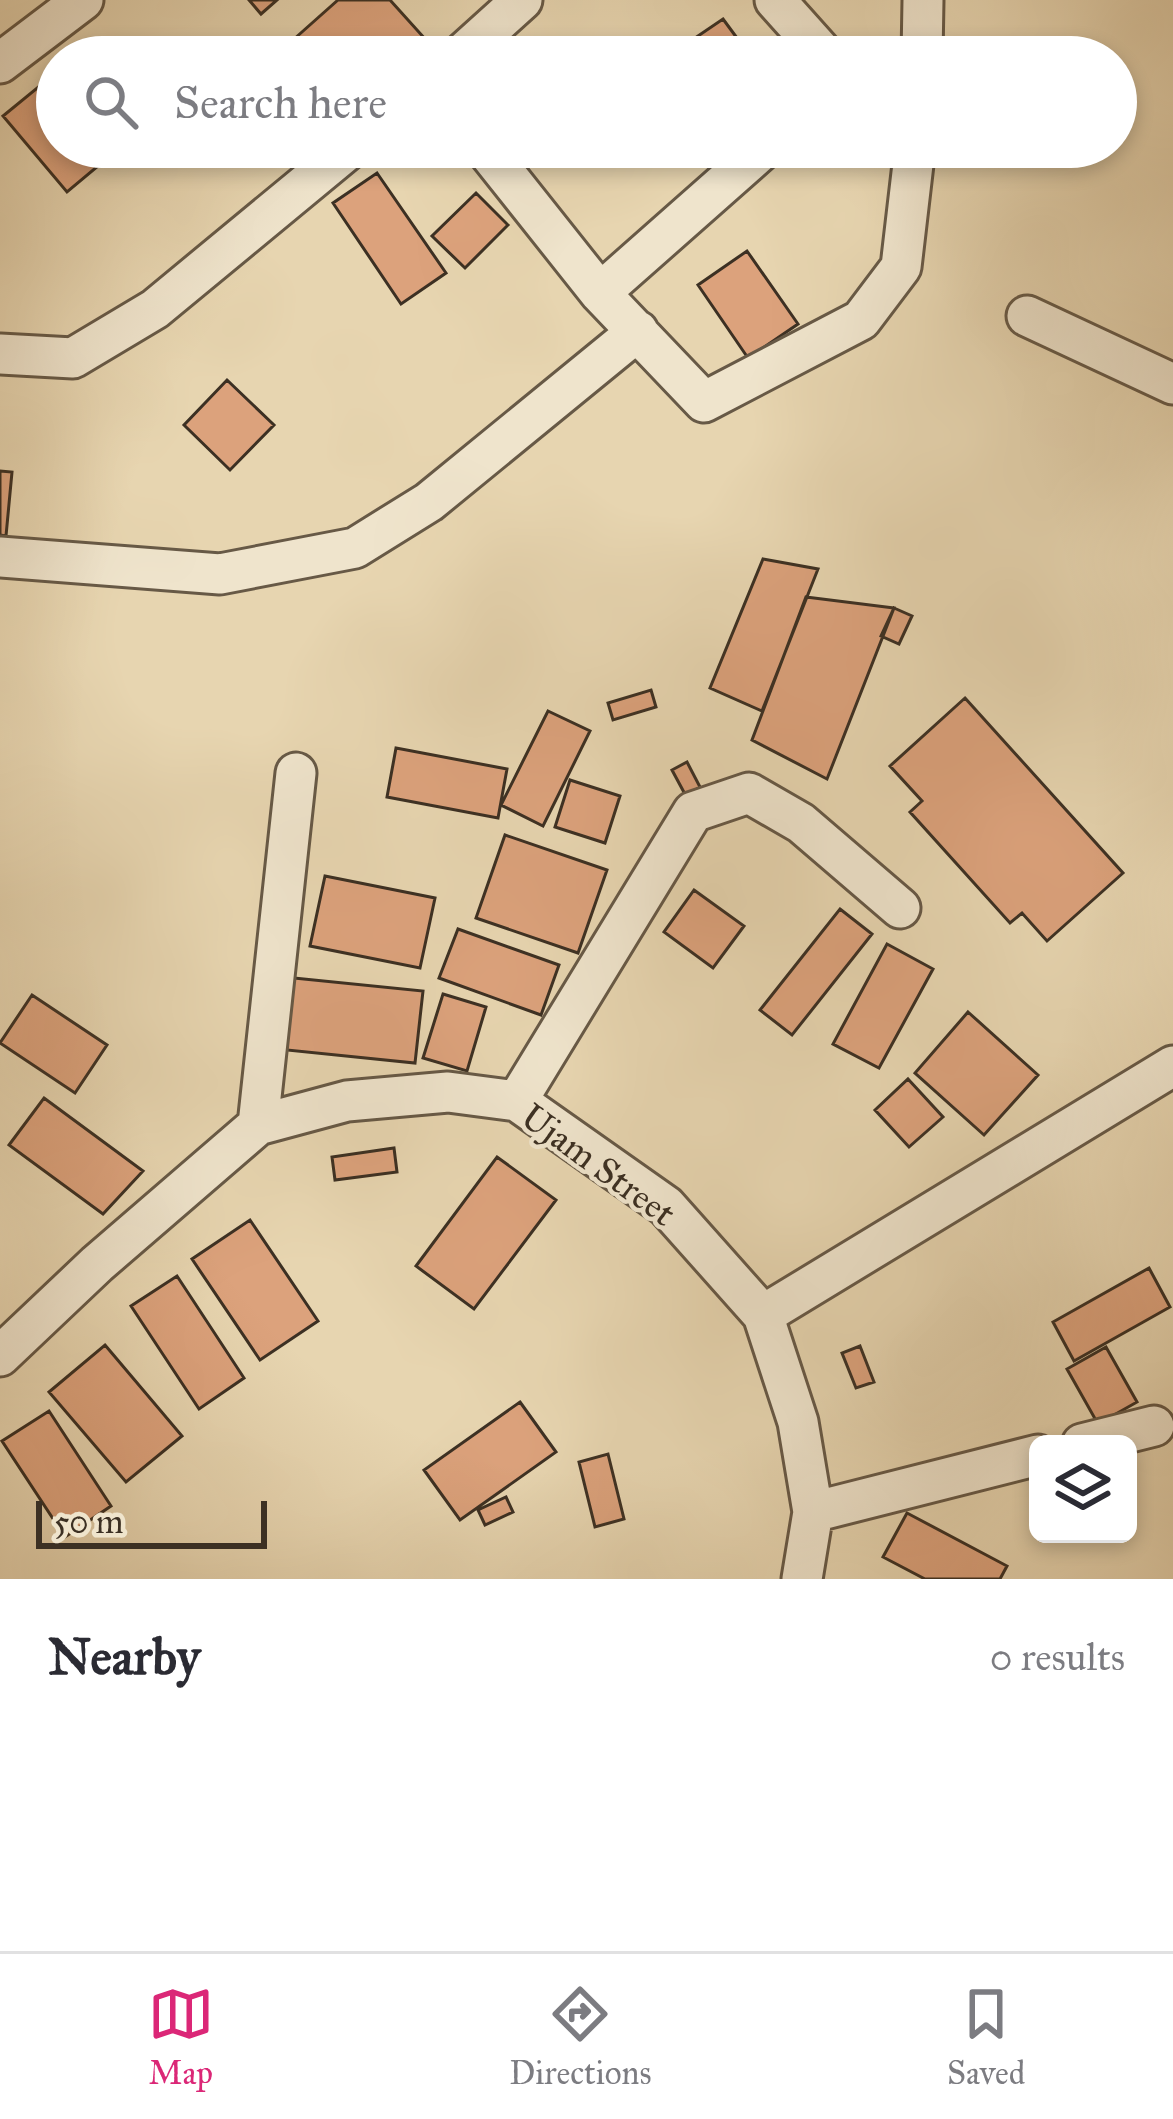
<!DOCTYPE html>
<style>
:root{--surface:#fff;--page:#f7f7f7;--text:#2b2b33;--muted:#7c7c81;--line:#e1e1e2;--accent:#db2777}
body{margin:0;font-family:"IM FELL Great Primer",serif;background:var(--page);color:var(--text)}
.controls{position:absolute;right:36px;bottom:36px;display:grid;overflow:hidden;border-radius:18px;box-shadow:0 6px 18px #0003}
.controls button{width:108px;height:108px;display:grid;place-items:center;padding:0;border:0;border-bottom:3px solid var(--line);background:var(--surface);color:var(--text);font:60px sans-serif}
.scale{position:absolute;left:36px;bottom:30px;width:231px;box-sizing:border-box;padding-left:12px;border:6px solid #3c3023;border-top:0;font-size:33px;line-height:42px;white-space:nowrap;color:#3c3023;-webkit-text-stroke:9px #efe4cc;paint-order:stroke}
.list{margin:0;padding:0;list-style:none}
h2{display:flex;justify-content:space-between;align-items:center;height:156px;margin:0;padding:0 48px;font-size:51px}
h2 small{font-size:39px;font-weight:400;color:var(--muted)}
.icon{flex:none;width:66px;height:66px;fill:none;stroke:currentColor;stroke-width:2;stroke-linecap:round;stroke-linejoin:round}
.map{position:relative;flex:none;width:1173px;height:1579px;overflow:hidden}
.search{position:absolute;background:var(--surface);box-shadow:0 6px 18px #0003;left:36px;right:36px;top:36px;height:132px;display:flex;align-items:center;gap:30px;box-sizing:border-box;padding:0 42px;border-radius:66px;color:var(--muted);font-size:45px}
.sheet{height:372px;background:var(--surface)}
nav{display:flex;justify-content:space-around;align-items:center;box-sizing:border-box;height:168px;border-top:3px solid var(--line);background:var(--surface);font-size:33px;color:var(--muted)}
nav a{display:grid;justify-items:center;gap:6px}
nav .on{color:var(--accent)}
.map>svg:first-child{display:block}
.building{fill:#dca27c;stroke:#3c3023;stroke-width:3}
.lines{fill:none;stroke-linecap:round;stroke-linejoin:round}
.minor-casing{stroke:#675946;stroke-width:45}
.minor{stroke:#efe4cc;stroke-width:39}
.labels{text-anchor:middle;stroke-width:9;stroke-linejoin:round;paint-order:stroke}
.street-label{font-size:36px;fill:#3c3023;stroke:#efe4cc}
</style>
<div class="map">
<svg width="1173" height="1579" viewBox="0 0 1173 1579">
<rect width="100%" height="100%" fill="#e7d5b0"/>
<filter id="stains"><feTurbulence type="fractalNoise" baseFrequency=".00167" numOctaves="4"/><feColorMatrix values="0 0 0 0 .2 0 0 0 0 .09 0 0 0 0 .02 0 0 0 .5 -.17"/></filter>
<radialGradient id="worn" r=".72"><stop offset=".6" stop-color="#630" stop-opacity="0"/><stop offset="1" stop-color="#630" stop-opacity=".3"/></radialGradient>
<path class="building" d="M249 0H277L261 14Z
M338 0H390L436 51 429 57H309L293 40Z
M723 19 737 38 710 57H667Z
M225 41 238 57H204Z
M53 75 57 80V147H113L116 151 67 192 3 116Z
M262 147H286L272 159Z
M377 173 446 273 401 304 333 203Z
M476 193 508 225 465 268 432 236Z
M747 251 798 324 748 358 698 285Z
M227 380 274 425 230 470 184 425Z
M0 471 12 472 6 536 0 535Z
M763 559 818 569 762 711 710 688Z
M806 597 894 608 827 779 752 740Z
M894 608 912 616 899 644 881 636Z
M651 690 656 707 613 720 608 703Z
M965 698 1123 873 1047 941 1022 913 1010 923 910 812 922 801 890 766Z
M548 711 590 731 543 826 501 805Z
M396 748 507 769 498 818 387 797Z
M687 762 700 787 686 796 672 770Z
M570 780 620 796 605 843 555 827Z
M505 835 607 870 578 953 476 918Z
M325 876 435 898 420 968 310 946Z
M694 890 744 926 713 968 664 932Z
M840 909 872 934 792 1035 760 1010Z
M458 929 559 965 541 1015 439 978Z
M887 944 933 969 879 1068 833 1044Z
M284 977 423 991 415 1063 277 1049Z
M443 994 486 1007 467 1071 423 1058Z
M32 995 107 1045 75 1093 0 1043Z
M968 1012 1038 1075 984 1135 915 1073Z
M908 1079 943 1117 909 1147 875 1110Z
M44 1098 143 1171 103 1214 9 1145Z
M394 1148 397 1172 335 1180 332 1157Z
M497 1157 556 1200 474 1309 416 1266Z
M250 1220 318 1321 260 1360 192 1259Z
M1149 1268 1170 1307 1074 1361 1053 1322Z
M177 1276 244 1378 199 1409 131 1306Z
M105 1345 182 1436 126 1482 49 1392Z
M860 1346 874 1382 856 1388 842 1353Z
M1106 1347 1137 1402 1098 1424 1067 1369Z
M520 1402 556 1452 460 1520 424 1470Z
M49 1411 111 1506 65 1537 2 1441Z
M608 1454 624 1519 595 1527 579 1462Z
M506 1497 513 1512 485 1525 478 1510Z
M907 1513 1007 1566 1000 1579H925L883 1557Z"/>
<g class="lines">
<defs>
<path id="minor" d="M775 0 826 57
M459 57 522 0
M922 57 923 0
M0 63 83 0
M484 147 600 293 704 402 861 320 901 267 915 147
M600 293 765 147
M1027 316 1173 384
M0 354 73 358 155 309 351 147
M0 557 220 574 355 548 429 502 638 331
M517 1101 693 812 749 793 801 823 900 908
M258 1125 296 773
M763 1315 1173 1066
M0 1356 97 1264 258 1125 347 1101 448 1092 517 1101 666 1206 763 1315 798 1422 813 1512 802 1579
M1082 1444 1154 1426
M813 1512 1038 1455"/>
</defs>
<use href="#minor" class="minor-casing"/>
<use href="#minor" class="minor"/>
</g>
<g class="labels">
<g class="street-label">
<text transform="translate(599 1164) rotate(36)" y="13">Ujam Street</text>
</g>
</g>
<rect width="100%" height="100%" filter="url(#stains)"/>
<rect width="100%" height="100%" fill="url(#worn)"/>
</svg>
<div class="controls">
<button><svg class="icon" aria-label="layers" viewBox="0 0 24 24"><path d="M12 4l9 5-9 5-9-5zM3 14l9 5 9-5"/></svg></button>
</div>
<div class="scale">50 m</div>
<div class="search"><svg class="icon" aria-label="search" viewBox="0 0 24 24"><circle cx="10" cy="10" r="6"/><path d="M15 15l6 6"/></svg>Search here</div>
</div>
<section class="sheet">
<h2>Nearby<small>0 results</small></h2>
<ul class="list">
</ul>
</section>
<nav>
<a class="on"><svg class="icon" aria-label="map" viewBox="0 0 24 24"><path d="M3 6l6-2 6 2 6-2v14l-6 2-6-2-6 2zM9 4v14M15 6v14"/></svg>Map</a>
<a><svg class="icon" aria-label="directions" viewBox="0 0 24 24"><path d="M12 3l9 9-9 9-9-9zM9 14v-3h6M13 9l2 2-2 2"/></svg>Directions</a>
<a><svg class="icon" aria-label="saved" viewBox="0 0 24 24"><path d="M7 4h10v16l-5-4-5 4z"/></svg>Saved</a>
</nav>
